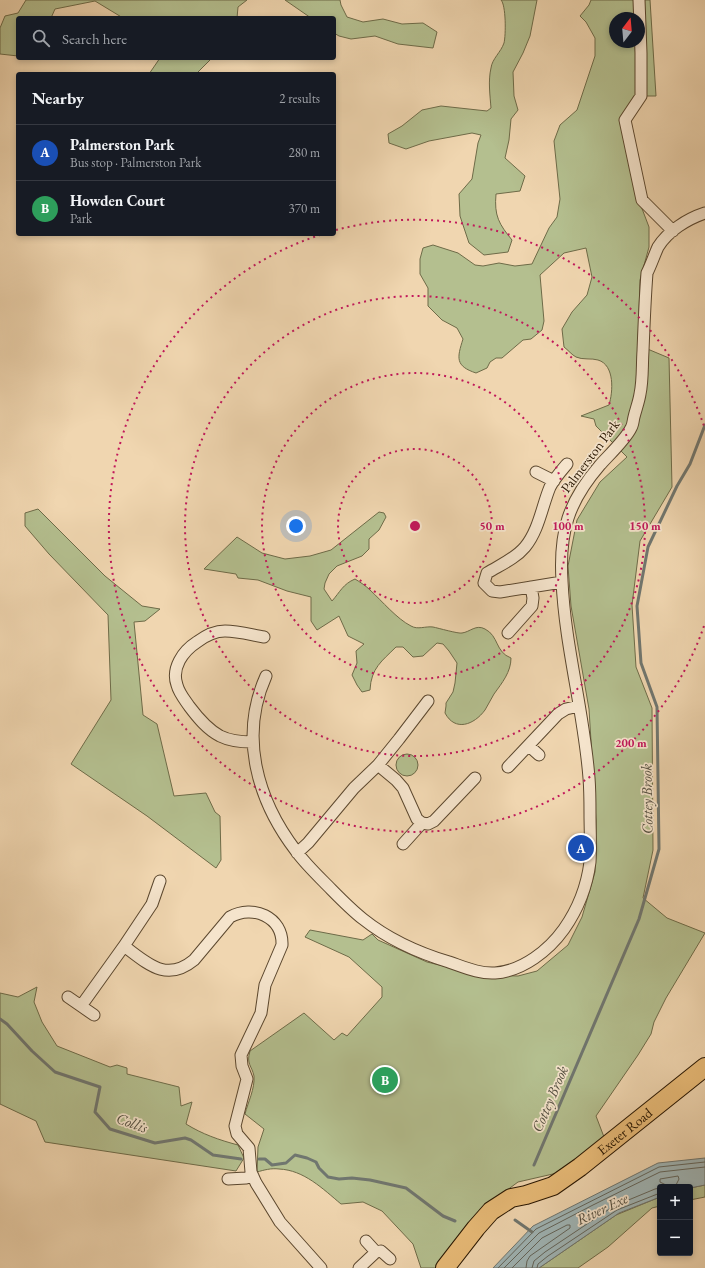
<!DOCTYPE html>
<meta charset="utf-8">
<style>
:root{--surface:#171b24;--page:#20242c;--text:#f1f3f6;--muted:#9ea1a6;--line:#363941;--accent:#c59692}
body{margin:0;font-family:"EB Garamond",serif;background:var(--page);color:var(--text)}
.controls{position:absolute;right:12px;bottom:12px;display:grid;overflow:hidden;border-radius:4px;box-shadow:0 2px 6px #0003}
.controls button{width:36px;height:36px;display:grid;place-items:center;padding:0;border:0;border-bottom:1px solid var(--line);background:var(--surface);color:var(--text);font:20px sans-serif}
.compass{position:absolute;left:609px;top:12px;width:36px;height:36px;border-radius:50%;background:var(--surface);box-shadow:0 2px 6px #0003;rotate:16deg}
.you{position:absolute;left:296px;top:526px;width:14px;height:14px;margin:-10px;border:3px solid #fff;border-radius:50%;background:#1a73e8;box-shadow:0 0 0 6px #1a73e833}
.badge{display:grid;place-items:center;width:26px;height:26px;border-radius:50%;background:var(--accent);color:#fff;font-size:13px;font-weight:700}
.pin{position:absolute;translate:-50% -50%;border:2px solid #fff;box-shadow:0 1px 4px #0006}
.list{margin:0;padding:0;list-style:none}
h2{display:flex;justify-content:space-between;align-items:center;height:52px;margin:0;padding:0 16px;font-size:17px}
h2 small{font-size:13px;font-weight:400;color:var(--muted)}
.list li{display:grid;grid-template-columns:26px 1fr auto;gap:12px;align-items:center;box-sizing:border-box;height:56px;padding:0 16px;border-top:1px solid var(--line)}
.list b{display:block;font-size:15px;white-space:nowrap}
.list p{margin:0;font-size:13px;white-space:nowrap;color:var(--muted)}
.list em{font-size:13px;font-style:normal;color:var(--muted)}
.icon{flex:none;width:22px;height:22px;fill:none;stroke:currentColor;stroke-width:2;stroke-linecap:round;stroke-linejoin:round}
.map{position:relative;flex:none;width:705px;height:1268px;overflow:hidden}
.search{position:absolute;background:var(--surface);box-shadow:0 2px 6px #0003;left:16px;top:16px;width:320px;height:44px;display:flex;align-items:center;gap:10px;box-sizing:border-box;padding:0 14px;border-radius:4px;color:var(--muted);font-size:15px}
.panel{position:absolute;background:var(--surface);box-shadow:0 2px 6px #0003;left:16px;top:72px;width:320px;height:164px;border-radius:4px}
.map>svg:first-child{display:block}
.green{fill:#b4bf8f;stroke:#6e6b48;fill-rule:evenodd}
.water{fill:#a0b6b7;stroke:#70766f}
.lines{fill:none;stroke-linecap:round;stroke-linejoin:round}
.shore{stroke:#64665c;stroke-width:1}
.stream{stroke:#70766f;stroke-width:3}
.minor-casing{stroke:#5b472e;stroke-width:13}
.primary-casing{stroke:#291702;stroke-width:20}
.minor{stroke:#f5e4cc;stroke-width:11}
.primary{stroke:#e8bb78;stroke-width:18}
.ring{fill:none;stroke:#c2185b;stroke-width:2;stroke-dasharray:2 4}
.labels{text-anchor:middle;stroke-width:3.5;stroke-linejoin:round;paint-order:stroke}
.street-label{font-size:14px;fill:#291702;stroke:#f5e4cc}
.water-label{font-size:15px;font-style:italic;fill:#534f41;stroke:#f5e4cc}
.centre{fill:#c2185b;stroke:#f5e4cc;stroke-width:2}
.ring-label{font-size:12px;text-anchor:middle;font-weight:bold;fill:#c2185b;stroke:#f5e4cc;stroke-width:3.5;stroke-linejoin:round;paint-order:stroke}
</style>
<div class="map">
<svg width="705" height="1268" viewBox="0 0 705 1268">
<rect width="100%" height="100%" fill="#f0d6b0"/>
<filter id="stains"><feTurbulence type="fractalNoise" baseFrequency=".005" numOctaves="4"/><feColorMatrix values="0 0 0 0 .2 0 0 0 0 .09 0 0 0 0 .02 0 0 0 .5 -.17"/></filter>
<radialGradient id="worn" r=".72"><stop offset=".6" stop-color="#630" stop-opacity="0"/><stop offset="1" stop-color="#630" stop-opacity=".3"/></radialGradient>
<path class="green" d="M26 0H247L238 7 237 18H123L95 1 55 9 51 18H18V56L0 54V28L5 16 18 13Z
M285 0H340L341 5 347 17 363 22 383 19 402 24 423 23 437 32 433 48 398 44 375 36 351 39 339 36 334 33V18H311Z
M501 0H537L530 36 523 53 513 72 514 96 518 110 511 119 509 140 505 158 525 176 520 191 496 194C494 216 499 224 512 240L508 252 484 255 469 243 460 216 459 194 472 179 478 143 481 135 472 133 429 141 406 149 389 143 388 134 402 126 422 110 441 106 487 111 491 108C490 95 488 81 491 68 492 59 501 52 504 43 506 35 506 5 501 0Z
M591 0H650L656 96H641L625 120 641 206 649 227V247L640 280 638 345 669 358 672 487 640 541 632 605 636 667 652 708 653 850 643 898 667 918 705 933 666 998 654 1022 651 1034 638 1055 596 1116 604 1137 566 1171 518 1182 491 1202 438 1268H421L413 1244 382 1211 363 1202 341 1204C323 1189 304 1170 279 1169 271 1168 264 1170 257 1172L258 1147 264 1129 245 1114C248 1102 255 1089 254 1076 252 1066 246 1064 250 1051L304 1013 334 1040 342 1033 347 1036 382 997V987L349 957 305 937 310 930 363 940 372 934 378 940 427 962 480 975 518 976 537 971 568 945 582 917 595 872 596 821 589 709 571 606 568 566 577 520 600 482 627 457 596 426 594 419 581 416 609 405C613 392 615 365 598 360 592 358 582 360 576 357 572 355 568 350 564 347L562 329 572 312 587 295 592 277 586 248 564 253 540 275 544 321 542 330 531 339 523 340 502 358H496L490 362 487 368 476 373C455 366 457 358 463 339L457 328 442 320 428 306V288L420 274V259L423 248 433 245 458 253 475 265 483 266 499 263 515 266 532 264 549 228 557 217 560 199 554 141 560 125 577 110 595 56V38L586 22 580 16 589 5ZM615 18H639V42H615Z
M160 58H212L196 74H149Z
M38 509 105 576 142 606 160 609 145 621 134 622 143 715 157 724 174 796 206 793 215 812 220 816 221 860 216 868 147 816 71 764 111 700 108 615 49 554 25 526V513Z
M379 512 384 513 386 517 379 530 369 539V549L362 556 337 566 329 574 325 583 324 589 332 601C340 592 343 584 355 579 360 582 366 586 370 590 382 601 397 619 411 626 418 630 425 626 433 627 438 628 459 634 462 633 470 632 476 624 485 629 499 636 495 652 511 658 511 672 502 683 494 694 491 699 488 705 485 710 474 725 455 732 445 713L446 706V703L453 692 455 683 457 663 449 651 443 644 437 643 423 656 413 657 403 647H396C382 661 371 668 370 690L362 692 357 685 352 675 357 663 356 651 364 644 348 636 339 616 317 630 311 621V597L287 591 258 580 238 578 236 574 204 569 237 537 262 553 285 559 310 556 331 550Z
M396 765a11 11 0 1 1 22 0a11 11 0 1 1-22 0Z
M37 987 34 1002 42 1022 57 1046 110 1067 117 1065 127 1068V1074L179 1087 181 1106 192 1102 186 1124C202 1134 219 1140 238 1145L244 1158 236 1171 45 1142 36 1121 0 1104V993L18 997Z
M705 1185V1197L690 1200V1188Z
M660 1197V1206L652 1208 608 1247 578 1268H539L616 1215Z"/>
<path class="water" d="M705 1158V1185L690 1188V1187H660V1197L619 1213 539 1268H493L533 1226 658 1163Z"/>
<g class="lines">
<path class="shore" d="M670 1187 660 1182V1179L678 1176 679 1179 675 1187
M498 1268 536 1229 659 1167 705 1162
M504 1268 539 1233 593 1205 660 1172 705 1167
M512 1268 542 1238 567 1225H570V1228L530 1256 527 1261 526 1268
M532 1268 534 1261 545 1252 614 1206 655 1189 660 1188
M537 1268 538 1264 548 1256 617 1210 660 1193"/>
<path class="stream" d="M0 1019 7 1024 32 1051 55 1072 100 1087 95 1112 110 1129 155 1143 185 1138 191 1140 213 1155 241 1159
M259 1159H265L272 1165 286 1163 295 1155 307 1158 316 1162 319 1168 328 1177 339 1179 352 1178 370 1180 406 1188 443 1216 455 1221
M534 1165 639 919 659 849 657 707 641 663 637 606 648 547 677 486 690 464 705 425
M515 1220 532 1232"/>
<defs>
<path id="minor" d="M639 0 641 53V96L625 120 642 200 673 231
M536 472 554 481
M562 582 500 592 492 591 484 583 487 573C500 565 515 559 525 547 539 530 542 506 550 487 554 479 561 471 567 464
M508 633 532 606 533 598 531 587
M266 676C239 736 257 800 296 851 304 862 314 872 324 882 337 895 349 908 363 919 388 939 419 953 449 962 464 967 479 974 495 973 523 971 549 950 564 929 578 909 587 886 590 862 591 846 590 829 590 814 590 802 590 790 589 778 584 712 565 647 562 581 559 532 568 502 600 465 608 456 626 439 631 428 633 425 633 421 634 417 636 409 639 401 640 394 643 380 642 365 643 351 644 325 645 299 647 273 651 265 654 256 658 247 668 231 687 219 705 213
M428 701 399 739 378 765 396 780 403 788 417 819 422 823 428 824 434 821 475 778
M252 742C241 742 230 741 220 736 207 729 198 718 189 706 185 700 179 693 177 685 171 668 183 651 197 642 205 636 215 631 225 631 238 631 252 635 264 637
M529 746 539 755
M508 767 558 714 566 709 579 706
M403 844 422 823
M297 853 308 843 354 788 378 765
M160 881 152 904 124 946C147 963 166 983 194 960L230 917C253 904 283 917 282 945L265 985 261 1013 241 1055 242 1066 247 1079 235 1126 237 1134 249 1148 251 1172 256 1183 280 1222 321 1268
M68 997 81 1006
M94 1015 81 1006 124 946
M228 1179 246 1178 253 1176
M366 1241 376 1252 381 1251 390 1259
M359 1268 376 1252"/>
<g id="primary">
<path id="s1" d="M445 1268 476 1228 491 1211 511 1198 526 1195 553 1186 580 1167 705 1067"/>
</g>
</defs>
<use href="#minor" class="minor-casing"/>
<use href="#primary" class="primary-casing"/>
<use href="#minor" class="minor"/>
<use href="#primary" class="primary"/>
</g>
<g class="ring">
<circle cx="415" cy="526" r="77"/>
<circle cx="415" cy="526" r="153"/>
<circle cx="415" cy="526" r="230"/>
<path d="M704 626A306 306 0 1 1 323 234M336 230A306 306 0 0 1 704 426"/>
</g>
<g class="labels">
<g class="street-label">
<text transform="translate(590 456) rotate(-53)" y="5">Palmerston Park</text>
<text dy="5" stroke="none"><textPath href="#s1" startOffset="231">Exeter Road</textPath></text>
</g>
<g class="water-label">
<text transform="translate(647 799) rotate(-91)" y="5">Cottey Brook</text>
<text transform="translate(550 1099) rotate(-67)" y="5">Cottey Brook</text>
<text transform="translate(132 1123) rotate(20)" y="5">Collis</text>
<text transform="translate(602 1209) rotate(-25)" y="5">River Exe</text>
</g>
</g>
<circle cx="415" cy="526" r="6" class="centre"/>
<g class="ring-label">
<text x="492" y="530">50 m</text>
<text x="568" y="530">100 m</text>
<text x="645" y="530">150 m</text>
<text x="631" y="747">200 m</text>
</g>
<rect width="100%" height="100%" filter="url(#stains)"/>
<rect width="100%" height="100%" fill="url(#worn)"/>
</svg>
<div class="controls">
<button>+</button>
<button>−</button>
</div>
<svg class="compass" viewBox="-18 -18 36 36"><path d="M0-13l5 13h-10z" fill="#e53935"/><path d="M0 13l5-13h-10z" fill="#9ea1a6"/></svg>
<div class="you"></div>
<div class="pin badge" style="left:581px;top:848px;background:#1a4fb4">A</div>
<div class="pin badge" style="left:385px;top:1080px;background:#2e9e5b">B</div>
<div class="search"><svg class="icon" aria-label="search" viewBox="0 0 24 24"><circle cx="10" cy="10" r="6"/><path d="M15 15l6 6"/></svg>Search here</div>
<section class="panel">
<h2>Nearby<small>2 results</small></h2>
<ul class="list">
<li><span class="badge" style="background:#1a4fb4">A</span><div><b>Palmerston Park</b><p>Bus stop · Palmerston Park</p></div><em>280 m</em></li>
<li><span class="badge" style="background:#2e9e5b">B</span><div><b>Howden Court</b><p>Park</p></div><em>370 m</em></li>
</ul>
</section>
</div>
